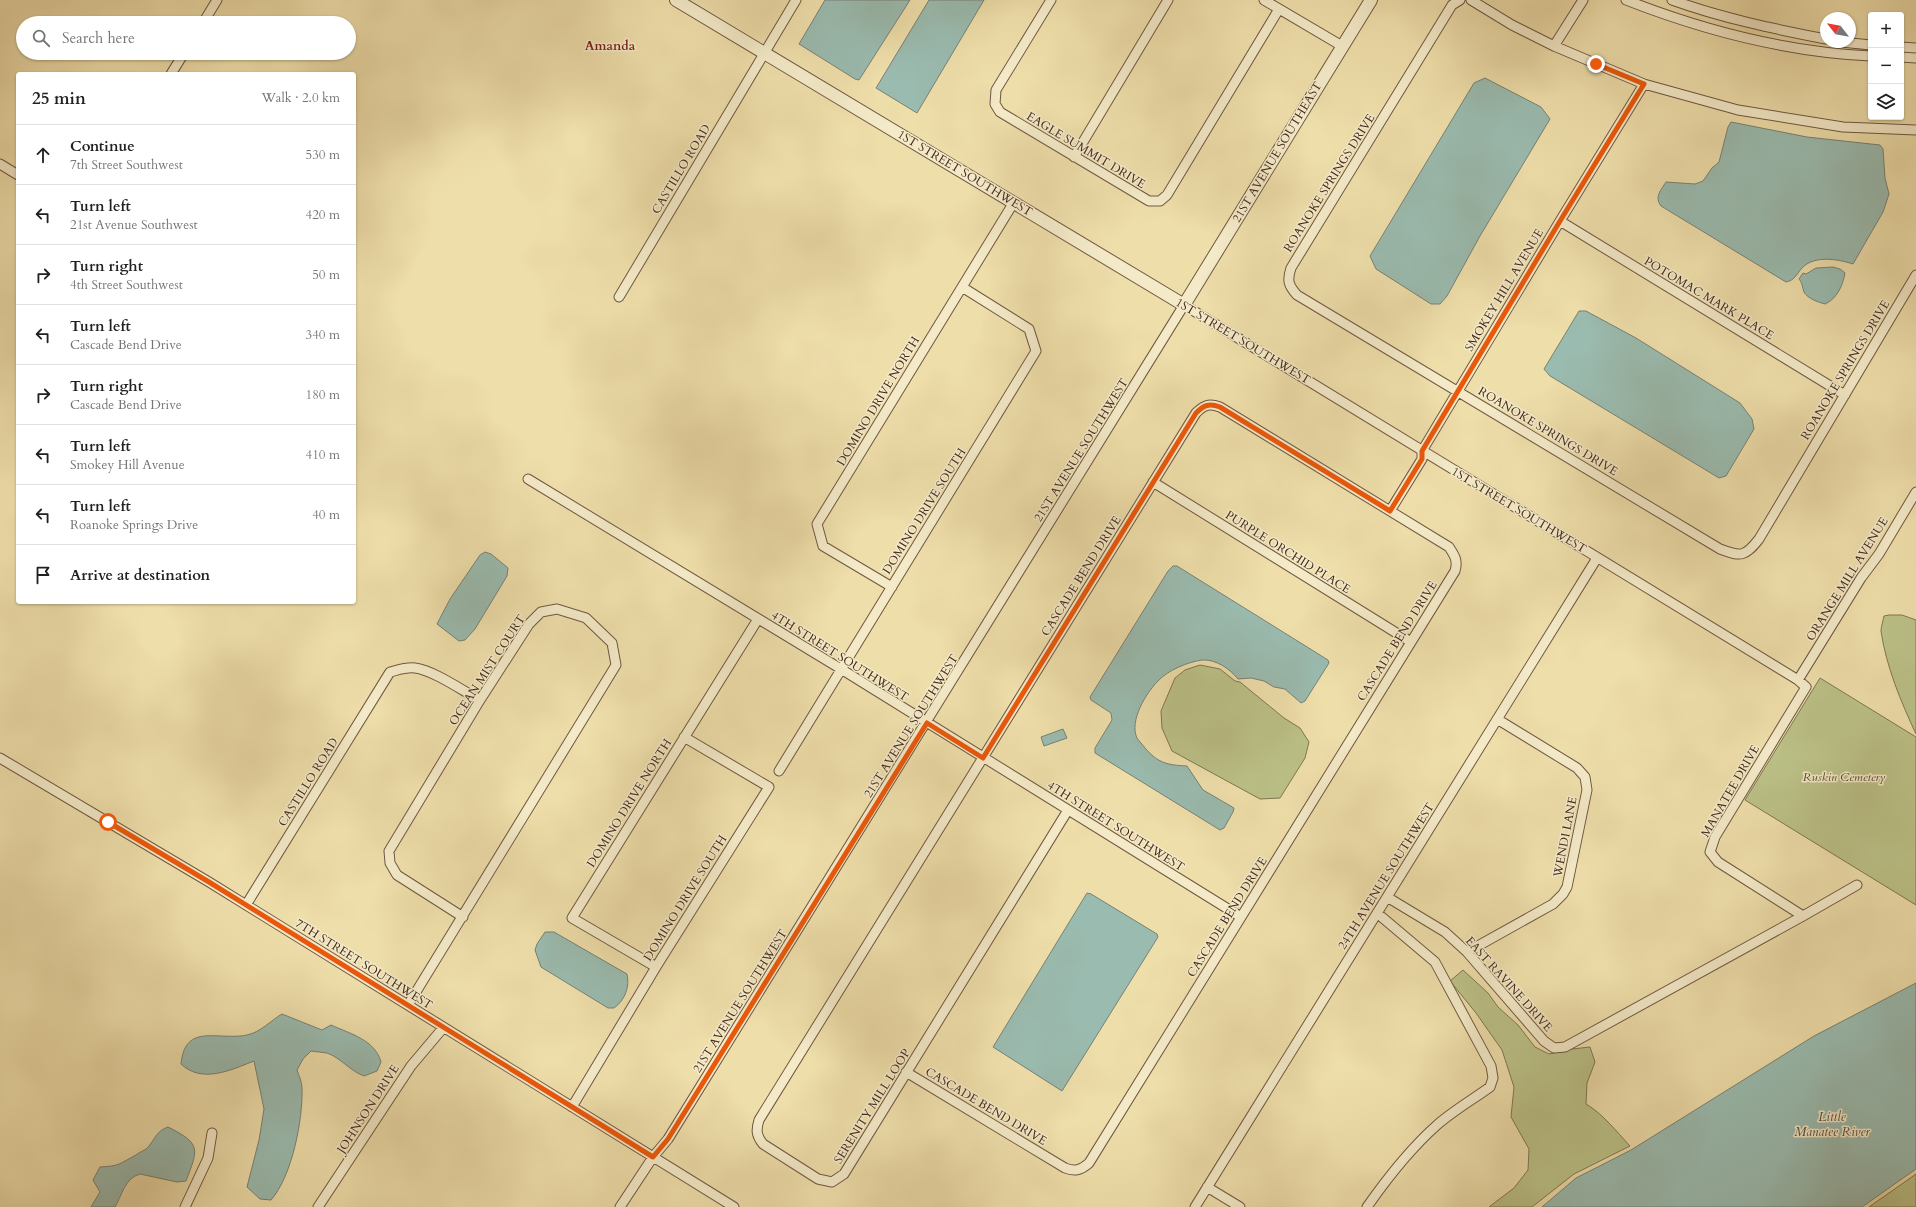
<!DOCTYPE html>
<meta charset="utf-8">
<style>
:root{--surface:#fff;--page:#f6f6f6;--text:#202124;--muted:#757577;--line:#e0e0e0}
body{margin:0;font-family:Cardo,serif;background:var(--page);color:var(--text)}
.controls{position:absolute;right:12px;top:12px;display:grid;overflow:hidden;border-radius:4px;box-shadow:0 1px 3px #0004}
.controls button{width:36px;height:36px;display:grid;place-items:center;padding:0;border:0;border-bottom:1px solid var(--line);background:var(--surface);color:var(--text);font:20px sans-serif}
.compass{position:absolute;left:1820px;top:12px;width:36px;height:36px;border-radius:50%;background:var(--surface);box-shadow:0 1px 3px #0004;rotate:301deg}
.stop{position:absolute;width:12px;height:12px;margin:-9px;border:3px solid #ea580c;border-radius:50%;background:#fff}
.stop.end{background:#ea580c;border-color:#fff;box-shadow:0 1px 4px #0008}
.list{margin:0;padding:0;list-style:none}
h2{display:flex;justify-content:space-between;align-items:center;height:52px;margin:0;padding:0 16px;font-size:17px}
h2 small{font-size:13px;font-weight:400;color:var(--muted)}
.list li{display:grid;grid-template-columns:26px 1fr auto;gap:12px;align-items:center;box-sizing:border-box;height:60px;padding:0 16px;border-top:1px solid var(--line)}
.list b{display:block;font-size:15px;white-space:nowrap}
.list p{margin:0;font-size:13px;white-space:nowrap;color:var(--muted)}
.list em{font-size:13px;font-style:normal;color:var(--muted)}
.icon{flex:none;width:22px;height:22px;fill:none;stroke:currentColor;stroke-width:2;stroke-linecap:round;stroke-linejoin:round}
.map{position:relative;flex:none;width:1916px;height:1207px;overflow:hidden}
.search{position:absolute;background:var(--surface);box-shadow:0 1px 3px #0004;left:16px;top:16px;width:340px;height:44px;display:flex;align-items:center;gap:10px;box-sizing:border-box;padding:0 14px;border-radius:22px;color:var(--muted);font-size:15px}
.panel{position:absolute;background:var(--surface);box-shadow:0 1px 3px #0004;left:16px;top:72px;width:340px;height:532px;border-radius:4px}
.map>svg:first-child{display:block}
.green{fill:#bbc187;stroke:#807653}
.water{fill:#9abbaf;stroke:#788175}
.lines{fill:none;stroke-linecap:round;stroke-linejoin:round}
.minor-casing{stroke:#6f5842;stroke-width:11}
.tertiary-casing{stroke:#6f5842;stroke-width:14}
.minor{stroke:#f4eac8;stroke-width:9}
.tertiary{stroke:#f4eac8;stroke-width:12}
.route{stroke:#ea580c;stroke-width:5}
.labels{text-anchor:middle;stroke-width:3;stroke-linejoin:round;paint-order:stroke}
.street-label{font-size:12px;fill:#452b1f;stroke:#f4eac8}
.park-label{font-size:12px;font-style:italic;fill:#5d4934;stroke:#f4eac8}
.neighbourhood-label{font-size:13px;font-weight:bold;fill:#7a1f14;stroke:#f4eac8}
.water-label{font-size:13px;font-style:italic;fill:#5a4f43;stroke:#f4eac8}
</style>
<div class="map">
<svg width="1916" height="1207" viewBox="0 0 1916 1207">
<rect width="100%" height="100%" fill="#eedeaa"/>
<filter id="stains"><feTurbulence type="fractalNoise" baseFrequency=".005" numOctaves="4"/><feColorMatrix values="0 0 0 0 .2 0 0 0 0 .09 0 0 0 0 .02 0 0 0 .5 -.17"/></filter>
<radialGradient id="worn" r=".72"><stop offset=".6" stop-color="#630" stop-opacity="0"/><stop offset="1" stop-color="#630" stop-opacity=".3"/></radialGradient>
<path class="green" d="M1889 615H1902L1916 620V734C1901 702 1886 666 1881 631 1881 627 1883 621 1884 616Z
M1200 665 1220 669 1235 681 1240 682 1284 718 1300 728 1309 742 1305 758 1280 798 1260 799 1172 751 1162 728 1161 711 1175 678 1185 670Z
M1820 678 1916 737V905L1745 800Z
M1463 970 1488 993 1498 1007 1518 1025 1535 1047 1549 1054 1572 1049 1590 1047 1595 1062 1587 1083 1586 1104C1603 1114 1616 1131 1630 1146L1574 1174 1532 1207H1489L1514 1188 1528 1170 1529 1149 1511 1117 1514 1087 1502 1050 1476 1013 1450 981Z
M1916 1174V1207H1869Z"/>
<path class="water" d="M825 0H910L859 80 855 79 799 44Z
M929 0H984L917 113 876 88Z
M1485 78 1541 107 1550 119 1480 236 1447 296 1440 304H1431L1376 269 1370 256 1474 83Z
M1731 122 1807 137 1880 145 1883 149 1885 178 1889 194 1883 212 1853 264C1838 259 1814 255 1802 268 1796 275 1795 280 1786 282L1661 206C1654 197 1661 190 1666 182L1695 184 1703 181 1712 168 1719 162 1728 127Z
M1833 267 1840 269 1845 273C1843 285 1837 299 1825 304 1818 302 1808 299 1804 292 1802 287 1803 284 1799 279L1803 273 1806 274 1816 268Z
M1579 311H1586L1636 338 1740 403 1752 419 1754 429 1726 476 1719 478 1550 376 1544 369Z
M485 552 491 554 508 568 507 576 475 629 465 640 459 641 437 624 450 599 480 555Z
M1173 566H1177L1328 660 1329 663 1305 701 1301 703 1285 689 1274 687 1264 681 1251 678 1238 679C1230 669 1216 659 1202 660 1188 662 1168 670 1158 681 1146 693 1129 721 1137 738 1139 741 1143 745 1145 748 1158 763 1167 765 1187 766L1203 790 1234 808 1233 812 1224 828 1220 830 1095 753V748L1112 720 1111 713 1091 700 1090 697 1168 571Z
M1063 729 1067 738 1044 746 1041 737Z
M1087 893 1091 894 1157 934 1158 937 1062 1091 993 1047Z
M545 932H554L627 974C630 987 625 1000 614 1008H608L541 967 535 950 537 944Z
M1916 983V1169L1862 1207H1542L1576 1178 1631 1150 1814 1036Z
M282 1014 322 1030 331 1025C351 1034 375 1040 381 1062L377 1071 364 1076C350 1071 341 1058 327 1053 322 1052 316 1052 311 1051L303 1059 297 1070C299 1076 302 1082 302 1088 303 1120 292 1176 271 1200L260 1199 247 1187 259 1140 264 1109 254 1061C231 1070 202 1084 181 1064 185 1022 218 1041 247 1035 261 1032 270 1021 282 1014Z
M168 1127C202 1144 198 1149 186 1181L177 1182 140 1174C125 1178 122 1195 115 1207H91L100 1192 93 1180 100 1167C120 1166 119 1164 136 1155 141 1151 145 1151 149 1146 156 1137 157 1131 168 1127Z"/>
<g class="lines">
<defs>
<path id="minor" d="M1051 0 996 90 995 104 1000 112 1149 201H1160L1167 195 1279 9
M1264 0 1342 46
M1460 0 1452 5 1291 268C1287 280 1288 285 1297 295L1720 549C1741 557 1745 557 1759 539L1916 275
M1471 0 1512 25 1554 46 1644 84 1738 110 1843 127 1916 130
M1626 0C1705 31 1786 52 1871 56
M1672 0C1722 18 1774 29 1826 39
M203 23 217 0
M1841 42 1871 45
M1554 46 1583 0
M1901 47 1916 48
M1901 57 1916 58
M171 74 184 53
M1074 157 1168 0
M0 164 18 175
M1560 221 1845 395
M619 297 796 0
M528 479 841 669 1241 917
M1153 482 1411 642
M1390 511 1422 459V451L1560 221 1644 84
M892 587 823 546 817 524 1014 202
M1798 680 1861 578 1879 554 1916 492
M0 758 209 882 734 1207
M779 771 1036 351 1029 329 962 287
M1387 897 1445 932 1467 952 1544 1041 1554 1048 1565 1047 1803 916 1857 885
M246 905 390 672C398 670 406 667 415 668 433 670 463 691 480 700
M1467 952 1553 904 1563 894 1567 887 1587 790 1585 777 1577 768 1497 719
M656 967 572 918 758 619
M408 1005 616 665 612 643 586 618 557 609 541 612 529 624 480 700 389 851 390 863 397 875 463 917
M906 1072 1065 1168C1075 1172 1081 1170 1089 1163L1455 571C1458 561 1455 556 1449 547L1220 407C1209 403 1204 405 1196 413L759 1120C756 1130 756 1135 763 1144L818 1179 832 1182 844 1174 1068 810
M572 1107 656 967 769 787 684 737
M1207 1187 1240 1207
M185 1207 208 1158 212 1133
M318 1207 411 1066 443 1028
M620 1207 653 1157 668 1139 1184 305 1798 680 1806 687 1715 837 1710 852 1718 862 1803 916
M1195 1207 1597 558
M1367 1207C1388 1177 1410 1149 1437 1125 1453 1111 1472 1100 1490 1087L1493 1078 1491 1066 1435 962 1377 913"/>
<path id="tertiary" d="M676 0 1184 305 1371 0"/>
</defs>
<use href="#minor" class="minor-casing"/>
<use href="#tertiary" class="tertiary-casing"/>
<use href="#minor" class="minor"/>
<use href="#tertiary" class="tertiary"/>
</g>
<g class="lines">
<path class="route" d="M108 822 209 882 653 1157 668 1139 927 723 983 758 1196 413C1204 405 1209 403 1220 407L1390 511 1422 459V451L1560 221 1644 84 1596 64"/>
</g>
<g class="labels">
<g class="street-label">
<text transform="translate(1086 150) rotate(31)" y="4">EAGLE SUMMIT DRIVE</text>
<text transform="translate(1277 152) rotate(-59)" y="4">21ST AVENUE SOUTHEAST</text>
<text transform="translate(681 169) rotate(-59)" y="4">CASTILLO ROAD</text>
<text transform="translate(965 173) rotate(31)" y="4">1ST STREET SOUTHWEST</text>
<text transform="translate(1329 183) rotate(-58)" y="4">ROANOKE SPRINGS DRIVE</text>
<text transform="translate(1504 290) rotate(-59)" y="4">SMOKEY HILL AVENUE</text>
<text transform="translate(1709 298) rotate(31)" y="4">POTOMAC MARK PLACE</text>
<text transform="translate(1243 341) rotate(31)" y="4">1ST STREET SOUTHWEST</text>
<text transform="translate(1845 370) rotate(-59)" y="4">ROANOKE SPRINGS DRIVE</text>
<text transform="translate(878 401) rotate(-59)" y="4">DOMINO DRIVE NORTH</text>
<text transform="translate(1548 431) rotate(31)" y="4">ROANOKE SPRINGS DRIVE</text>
<text transform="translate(1081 450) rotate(-58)" y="4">21ST AVENUE SOUTHWEST</text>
<text transform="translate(1519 510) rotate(31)" y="4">1ST STREET SOUTHWEST</text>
<text transform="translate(924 511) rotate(-58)" y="4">DOMINO DRIVE SOUTH</text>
<text transform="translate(1288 552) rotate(32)" y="4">PURPLE ORCHID PLACE</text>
<text transform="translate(1081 576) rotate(-58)" y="4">CASCADE BEND DRIVE</text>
<text transform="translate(1847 579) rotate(-58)" y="4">ORANGE MILL AVENUE</text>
<text transform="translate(1397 641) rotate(-58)" y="4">CASCADE BEND DRIVE</text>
<text transform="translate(840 656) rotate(32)" y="4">4TH STREET SOUTHWEST</text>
<text transform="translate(487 670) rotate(-57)" y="4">OCEAN MIST COURT</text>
<text transform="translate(911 726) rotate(-58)" y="4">21ST AVENUE SOUTHWEST</text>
<text transform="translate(308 782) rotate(-58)" y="4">CASTILLO ROAD</text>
<text transform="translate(1730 791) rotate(-60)" y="4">MANATEE DRIVE</text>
<text transform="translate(629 803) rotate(-58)" y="4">DOMINO DRIVE NORTH</text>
<text transform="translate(1116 826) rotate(32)" y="4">4TH STREET SOUTHWEST</text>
<text transform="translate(1565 837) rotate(-79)" y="4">WENDI LANE</text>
<text transform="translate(1386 876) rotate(-58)" y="4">24TH AVENUE SOUTHWEST</text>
<text transform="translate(685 898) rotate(-58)" y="4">DOMINO DRIVE SOUTH</text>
<text transform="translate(1227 917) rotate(-58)" y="4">CASCADE BEND DRIVE</text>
<text transform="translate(364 964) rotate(32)" y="4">7TH STREET SOUTHWEST</text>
<text transform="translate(1509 984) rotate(48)" y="4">EAST RAVINE DRIVE</text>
<text transform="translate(740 1001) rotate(-58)" y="4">21ST AVENUE SOUTHWEST</text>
<text transform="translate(872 1106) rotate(-58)" y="4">SERENITY MILL LOOP</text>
<text transform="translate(986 1106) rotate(31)" y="4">CASCADE BEND DRIVE</text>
<text transform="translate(368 1109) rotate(-57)" y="4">JOHNSON DRIVE</text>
</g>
<g class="park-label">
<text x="1844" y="781">Ruskin Cemetery</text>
</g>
<g class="neighbourhood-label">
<text x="610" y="50">Amanda</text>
</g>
<g class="water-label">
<text x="1832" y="1121">Little<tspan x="1832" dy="15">Manatee River</tspan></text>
</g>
</g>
<rect width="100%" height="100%" filter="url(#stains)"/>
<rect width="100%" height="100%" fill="url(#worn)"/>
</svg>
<div class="controls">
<button>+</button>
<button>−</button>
<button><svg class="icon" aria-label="layers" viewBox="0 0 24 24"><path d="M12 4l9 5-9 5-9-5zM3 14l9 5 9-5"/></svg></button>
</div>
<svg class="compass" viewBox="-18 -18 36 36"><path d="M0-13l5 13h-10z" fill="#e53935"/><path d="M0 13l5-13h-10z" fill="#757577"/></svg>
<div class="stop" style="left:108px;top:822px"></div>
<div class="stop end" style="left:1596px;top:64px"></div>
<div class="search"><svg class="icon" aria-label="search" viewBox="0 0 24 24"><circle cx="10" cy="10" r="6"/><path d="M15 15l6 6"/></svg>Search here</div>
<section class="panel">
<h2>25 min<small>Walk · 2.0 km</small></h2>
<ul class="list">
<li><svg class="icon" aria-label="ahead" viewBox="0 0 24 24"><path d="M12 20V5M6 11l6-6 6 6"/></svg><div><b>Continue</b><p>7th Street Southwest</p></div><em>530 m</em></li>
<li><svg class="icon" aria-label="left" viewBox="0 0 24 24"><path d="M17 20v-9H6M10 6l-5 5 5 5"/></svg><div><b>Turn left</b><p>21st Avenue Southwest</p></div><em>420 m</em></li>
<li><svg class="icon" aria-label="right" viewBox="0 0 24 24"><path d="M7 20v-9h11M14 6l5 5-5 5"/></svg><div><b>Turn right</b><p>4th Street Southwest</p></div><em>50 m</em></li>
<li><svg class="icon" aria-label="left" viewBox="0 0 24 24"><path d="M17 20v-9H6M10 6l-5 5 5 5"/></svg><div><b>Turn left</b><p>Cascade Bend Drive</p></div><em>340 m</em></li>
<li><svg class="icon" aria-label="right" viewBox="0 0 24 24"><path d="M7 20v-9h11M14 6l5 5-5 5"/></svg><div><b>Turn right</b><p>Cascade Bend Drive</p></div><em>180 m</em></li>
<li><svg class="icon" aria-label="left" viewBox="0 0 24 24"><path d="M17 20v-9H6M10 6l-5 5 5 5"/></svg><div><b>Turn left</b><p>Smokey Hill Avenue</p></div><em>410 m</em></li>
<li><svg class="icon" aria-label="left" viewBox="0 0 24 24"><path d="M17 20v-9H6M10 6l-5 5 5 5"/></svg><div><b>Turn left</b><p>Roanoke Springs Drive</p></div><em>40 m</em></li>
<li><svg class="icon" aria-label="arrive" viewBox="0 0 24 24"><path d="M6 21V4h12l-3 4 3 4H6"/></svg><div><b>Arrive at destination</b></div></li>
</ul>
</section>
</div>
